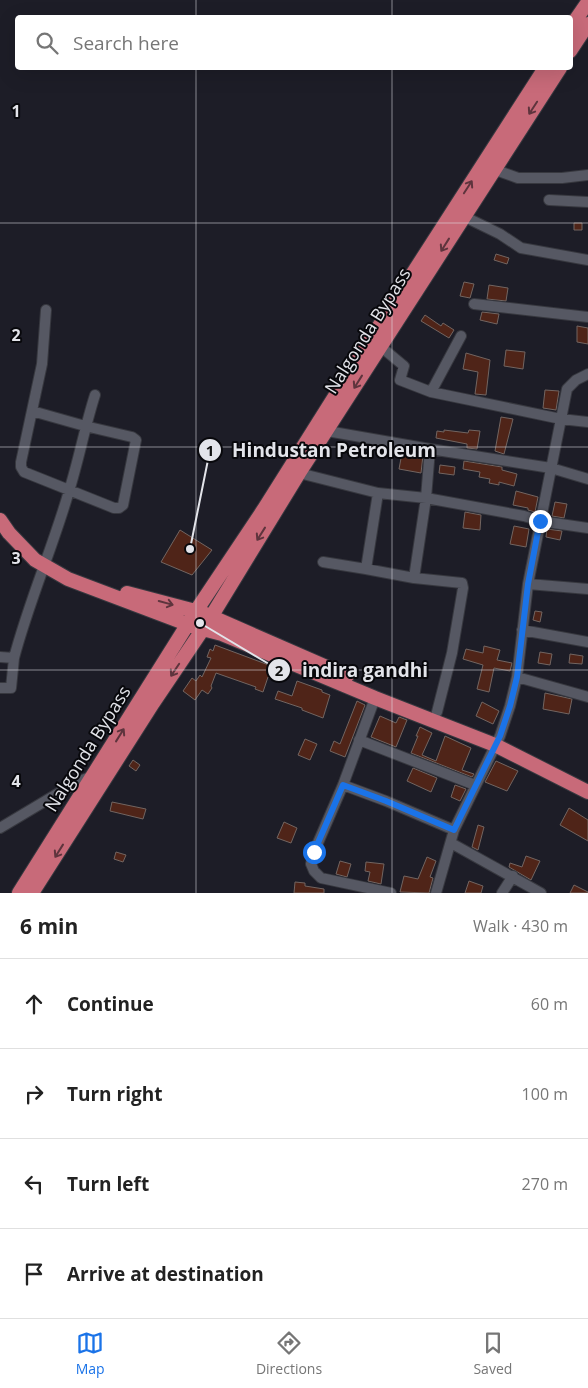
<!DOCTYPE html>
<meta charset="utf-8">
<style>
:root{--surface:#fff;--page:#f6f6f6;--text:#222;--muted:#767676;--line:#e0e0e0;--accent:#1a73e8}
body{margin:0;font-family:"Open Sans",sans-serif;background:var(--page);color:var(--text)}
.stop{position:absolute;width:15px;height:15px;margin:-11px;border:4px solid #1a73e8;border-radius:50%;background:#fff}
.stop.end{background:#1a73e8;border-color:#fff;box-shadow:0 1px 5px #0008}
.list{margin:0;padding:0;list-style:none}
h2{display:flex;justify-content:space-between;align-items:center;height:65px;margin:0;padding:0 20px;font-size:21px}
h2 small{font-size:16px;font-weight:400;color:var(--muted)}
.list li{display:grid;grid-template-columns:32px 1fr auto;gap:15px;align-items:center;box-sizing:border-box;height:90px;padding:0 20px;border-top:1px solid var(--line)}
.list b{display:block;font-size:19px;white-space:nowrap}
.list em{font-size:16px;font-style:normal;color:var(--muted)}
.icon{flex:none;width:28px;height:28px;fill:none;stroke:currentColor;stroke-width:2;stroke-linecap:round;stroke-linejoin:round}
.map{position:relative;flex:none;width:588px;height:893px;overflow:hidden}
.search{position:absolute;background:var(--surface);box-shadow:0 5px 20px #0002;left:15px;right:15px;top:15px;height:55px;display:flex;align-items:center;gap:12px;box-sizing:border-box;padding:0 18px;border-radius:5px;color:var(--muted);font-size:19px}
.sheet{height:425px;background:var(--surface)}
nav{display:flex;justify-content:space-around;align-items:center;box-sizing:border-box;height:70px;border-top:1px solid var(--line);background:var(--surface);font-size:14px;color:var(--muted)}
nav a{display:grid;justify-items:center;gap:2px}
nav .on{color:var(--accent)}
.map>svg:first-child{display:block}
.building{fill:#4f2418;stroke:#726561}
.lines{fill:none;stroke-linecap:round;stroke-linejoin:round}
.minor-casing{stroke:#37383f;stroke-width:12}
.highway-casing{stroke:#37383f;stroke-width:16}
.minor{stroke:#565863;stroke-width:10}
.highway{stroke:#c86a79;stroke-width:14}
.oneway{stroke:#5e343d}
.route{stroke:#1a73e8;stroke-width:6}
.grid{fill:none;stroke:#e3e4ea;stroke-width:1;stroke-opacity:0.55}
.labels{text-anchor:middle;stroke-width:4;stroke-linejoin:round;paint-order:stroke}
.street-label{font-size:18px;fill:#e3e4ea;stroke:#08080c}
.grid-label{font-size:16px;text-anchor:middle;font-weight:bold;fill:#e3e4ea;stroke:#08080c;stroke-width:4;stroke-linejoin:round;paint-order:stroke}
.leader{fill:none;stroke:#e3e4ea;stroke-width:2}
.callout-dot{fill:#e3e4ea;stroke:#08080c;stroke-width:2}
.mark-label{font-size:15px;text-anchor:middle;font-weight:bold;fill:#111}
.callout-label{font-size:19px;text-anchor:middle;font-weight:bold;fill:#e3e4ea;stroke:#08080c;stroke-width:4;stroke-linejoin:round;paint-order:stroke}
</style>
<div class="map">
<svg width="588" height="893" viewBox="0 0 588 893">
<rect width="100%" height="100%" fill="#1d1d27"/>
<path class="building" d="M574 223H582V230H574Z
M496 254 509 258 507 264 494 260Z
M464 282 474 284 470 298 460 296Z
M489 285 508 288 506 301 487 299Z
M482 312 499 314 497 324 480 320Z
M425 315 441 326 443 323 454 330 449 338 421 321Z
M577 326 588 328V344L577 342Z
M506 350 525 352 523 369 504 366Z
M466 353 490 360 486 395 475 394 478 372 463 369Z
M545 390 559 391 556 410 543 408Z
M501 417 513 419 504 454 495 451Z
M444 430 468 433 469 430 480 431 477 449 467 448V444L436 438 437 431 444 432Z
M402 453 423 455 421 473 399 469Z
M464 461 502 467V470L517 474 514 486 499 482V485L489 483 490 479 479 477 480 472 463 469Z
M440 465 455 467 454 475 439 473Z
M516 491 538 497 535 512 528 510V508L513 505Z
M555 502 567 504 564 518 552 516Z
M465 512 481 515 480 530 463 528Z
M514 526 529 529 526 547 510 544Z
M547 529 562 531 560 540 546 537Z
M180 530 212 550 192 575 161 562Z
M535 611 542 612 540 622 533 620Z
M215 645 274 667 270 678 268 677 263 692 255 689 256 687 216 673 211 686 212 688 208 694 202 690 195 700 183 691 192 678 196 681 200 675 202 677 211 658 207 657 210 649 213 651Z
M484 646 500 650 497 660 512 663 510 671 494 668 489 692 477 689 483 665 463 659 466 649 483 653Z
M540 652 552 654 550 665 538 663Z
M570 654 583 656 582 664 569 663Z
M297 681 322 690V692L330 695 323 718 302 710V708L275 699 278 691 292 696Z
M545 693 572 699 569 714 543 709Z
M357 701 365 705 345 757 330 751 334 741 340 744Z
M482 702 499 711 493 724 476 716Z
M380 716 396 723 399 717 407 720 396 747 371 737Z
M420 727 432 733 422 755 436 761 445 736 471 748 462 770 474 774 472 777 411 753 418 736H416Z
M305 739 317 744 310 760 298 755Z
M133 760 140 765 136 771 129 766Z
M496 761 518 771 507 791 485 782Z
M413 768 437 778 431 792 407 781Z
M455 785 466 789 460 801 451 797Z
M112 802 146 809 143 819 110 811Z
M569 808 588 820V841L560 825Z
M284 822 297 828 291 843 277 838Z
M478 825 484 827 478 850 472 847Z
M116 852 126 855 123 862 114 859Z
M526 856 540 861 531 880 509 867 510 863 522 867Z
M427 857 436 861 430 877 433 878 429 893 400 892 404 876 418 879Z
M340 861 351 864 347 877 336 874Z
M366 862 384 864 381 884 368 881 370 872 365 871Z
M469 881 483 886 481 893H465Z
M295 882 305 883V886L324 889V893H294Z
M574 885 588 892V893H570Z"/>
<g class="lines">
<defs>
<path id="minor" d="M493 169 518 178H562L588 175
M549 200 588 202
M463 216 500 234 521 248 588 260
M474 304 588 317
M380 346 404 366 400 380 431 392 561 419 588 422
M431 392 461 336
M32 411 85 426 132 437 136 440 123 505 119 508H114L24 472 21 467V462L42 364 46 310
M327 431 430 449 551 468 588 479
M299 473 378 493 366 569 414 578 426 498 430 449
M378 493 426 498 524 516 540 521 588 528
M323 562 366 569
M414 578 462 583 463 588 452 653 437 712
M528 584 588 589
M522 630 588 642
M0 657 14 658C29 601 53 547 69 491 79 459 85 426 95 395
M517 677 588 697
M0 688H11L14 658
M375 698 343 785 314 852 311 864 314 871 321 878 391 893
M359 740 475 785
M343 785 386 801 454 830
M0 828 77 782 93 776
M451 843 541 893
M436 893 454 830 500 736 510 706 517 677 528 584 567 389 576 380 588 374
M502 893 513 876"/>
<path id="highway" d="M570 28 588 2
M570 51 588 24
M0 520 9 533 35 560 68 579 195 627 222 634 375 698 495 745 588 792
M127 593 203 613 347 676
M19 893 196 611 264 509 388 312 545 68
M32 893 153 703 211 617 299 473 560 68"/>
</defs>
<use href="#minor" class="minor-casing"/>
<use href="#highway" class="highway-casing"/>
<use href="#minor" class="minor"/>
<use href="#highway" class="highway"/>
</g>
<defs><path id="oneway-shaft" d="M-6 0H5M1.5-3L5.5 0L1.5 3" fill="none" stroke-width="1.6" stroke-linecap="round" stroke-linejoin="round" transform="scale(1.25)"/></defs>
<g class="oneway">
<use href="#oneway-shaft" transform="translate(533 108) rotate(123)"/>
<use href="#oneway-shaft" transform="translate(468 187) rotate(-57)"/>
<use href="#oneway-shaft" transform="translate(445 245) rotate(122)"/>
<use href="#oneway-shaft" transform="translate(358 382) rotate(122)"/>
<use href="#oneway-shaft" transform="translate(261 534) rotate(122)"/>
<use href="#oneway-shaft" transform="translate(166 603) rotate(15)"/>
<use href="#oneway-shaft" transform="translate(175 670) rotate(124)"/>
<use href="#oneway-shaft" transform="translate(120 735) rotate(-58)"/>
<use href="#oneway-shaft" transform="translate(59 851) rotate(122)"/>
</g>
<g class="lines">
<path class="route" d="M314 852 343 785 386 801 454 830 500 736 510 706 517 677 528 584 540 521"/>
</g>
<path class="grid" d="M196 0V18M392 0V18M196 68V893M392 68V893M0 223H588M0 447H588M0 670H588"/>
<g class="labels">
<g class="street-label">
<text transform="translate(368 331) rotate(-58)" y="6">Nalgonda Bypass</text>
<text transform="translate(88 749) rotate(-58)" y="6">Nalgonda Bypass</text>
</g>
</g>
<g class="grid-label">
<text x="16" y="117">1</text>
<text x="16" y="341">2</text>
<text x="16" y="564">3</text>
<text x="16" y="787">4</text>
</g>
<path class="leader" d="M190 549L210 450M200 623L279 670"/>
<g class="callout-dot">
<circle cx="190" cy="549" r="5"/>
<circle cx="200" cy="623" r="5"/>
<circle cx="210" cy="450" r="12"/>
<circle cx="279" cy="670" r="12"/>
</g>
<g class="mark-label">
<text x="210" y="456">1</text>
<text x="279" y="676">2</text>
</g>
<g class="callout-label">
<text x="334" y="457">Hindustan Petroleum</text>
<text x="365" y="677">indira gandhi</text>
</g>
</svg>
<div class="stop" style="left:314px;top:852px"></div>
<div class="stop end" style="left:540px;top:521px"></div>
<div class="search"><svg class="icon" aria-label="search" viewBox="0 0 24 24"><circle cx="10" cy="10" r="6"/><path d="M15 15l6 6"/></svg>Search here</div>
</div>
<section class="sheet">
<h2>6 min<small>Walk · 430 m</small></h2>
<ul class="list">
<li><svg class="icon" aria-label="ahead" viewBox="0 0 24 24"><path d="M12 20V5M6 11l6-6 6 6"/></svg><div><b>Continue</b></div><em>60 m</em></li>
<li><svg class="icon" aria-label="right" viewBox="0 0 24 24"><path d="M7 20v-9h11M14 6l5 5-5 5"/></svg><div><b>Turn right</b></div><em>100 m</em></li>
<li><svg class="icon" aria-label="left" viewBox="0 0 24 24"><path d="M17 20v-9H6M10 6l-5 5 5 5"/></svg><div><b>Turn left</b></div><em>270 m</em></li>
<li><svg class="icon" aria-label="arrive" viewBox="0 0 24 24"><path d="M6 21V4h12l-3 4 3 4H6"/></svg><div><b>Arrive at destination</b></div></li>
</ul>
</section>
<nav>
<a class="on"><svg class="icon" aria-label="map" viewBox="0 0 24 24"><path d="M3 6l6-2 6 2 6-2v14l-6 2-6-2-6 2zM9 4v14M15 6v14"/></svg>Map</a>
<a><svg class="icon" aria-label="directions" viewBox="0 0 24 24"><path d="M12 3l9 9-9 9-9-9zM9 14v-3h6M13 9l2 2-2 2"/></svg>Directions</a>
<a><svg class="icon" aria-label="saved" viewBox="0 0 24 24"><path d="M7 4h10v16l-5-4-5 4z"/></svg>Saved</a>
</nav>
